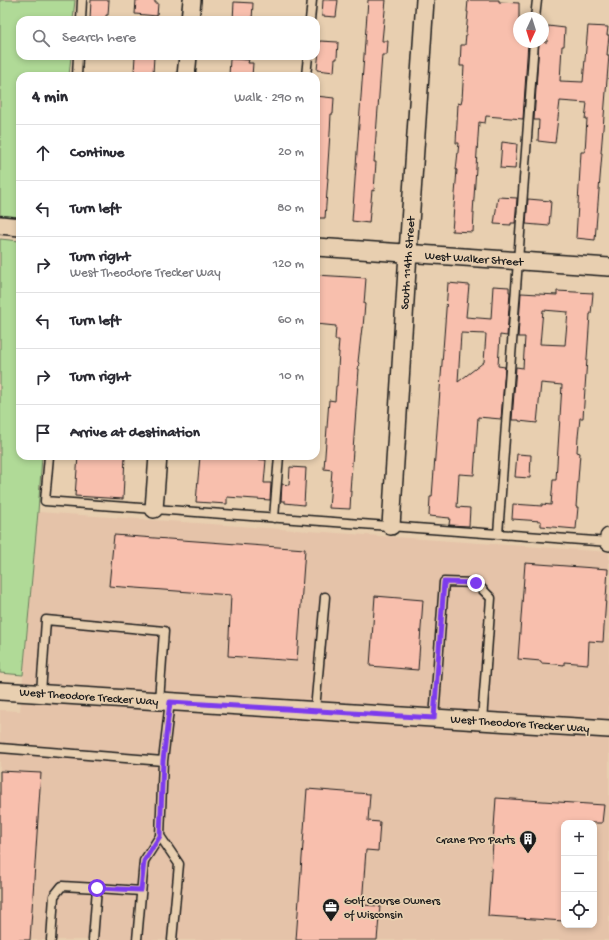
<!DOCTYPE html>
<meta charset="utf-8">
<style>
:root{--surface:#fff;--page:#f2f2f3;--text:#2b2b33;--muted:#7c7c81;--line:#e1e1e2}
body{margin:0;font-family:"Gochi Hand",sans-serif;background:var(--page);color:var(--text)}
.controls{position:absolute;right:12px;bottom:12px;display:grid;overflow:hidden;border-radius:8px;box-shadow:0 2px 6px #0003}
.controls button{width:36px;height:36px;display:grid;place-items:center;padding:0;border:0;border-bottom:1px solid var(--line);background:var(--surface);color:var(--text);font:20px sans-serif}
.compass{position:absolute;left:513px;top:12px;width:36px;height:36px;border-radius:50%;background:var(--surface);box-shadow:0 2px 6px #0003;rotate:184deg}
.stop{position:absolute;width:12px;height:12px;margin:-9px;border:3px solid #7c3aed;border-radius:50%;background:#fff}
.stop.end{background:#7c3aed;border-color:#fff;box-shadow:0 1px 4px #0008}
.list{margin:0;padding:0;list-style:none}
h2{display:flex;justify-content:space-between;align-items:center;height:52px;margin:0;padding:0 16px;font-size:17px}
h2 small{font-size:13px;font-weight:400;color:var(--muted)}
.list li{display:grid;grid-template-columns:26px 1fr auto;gap:12px;align-items:center;box-sizing:border-box;height:56px;padding:0 16px;border-top:1px solid var(--line)}
.list b{display:block;font-size:15px;white-space:nowrap}
.list p{margin:0;font-size:13px;white-space:nowrap;color:var(--muted)}
.list em{font-size:13px;font-style:normal;color:var(--muted)}
.icon{flex:none;width:22px;height:22px;fill:none;stroke:currentColor;stroke-width:2;stroke-linecap:round;stroke-linejoin:round}
.map{position:relative;flex:none;width:609px;height:940px;overflow:hidden}
.search{position:absolute;background:var(--surface);box-shadow:0 2px 6px #0003;left:16px;top:16px;width:304px;height:44px;display:flex;align-items:center;gap:10px;box-sizing:border-box;padding:0 14px;border-radius:12px;color:var(--muted);font-size:15px}
.panel{position:absolute;background:var(--surface);box-shadow:0 2px 6px #0003;left:16px;top:72px;width:304px;height:388px;border-radius:12px}
.map>svg:first-child{display:block}
.built{fill:#e5c3a9;fill-rule:evenodd}
.green{fill:#b0da97;stroke:#667b5a}
.building{fill:#f8bfad;stroke:#1c1c1c;fill-rule:evenodd}
.lines{fill:none;stroke-linecap:round;stroke-linejoin:round}
.service-casing{stroke:#1c1c1c;stroke-width:11}
.minor-casing{stroke:#1c1c1c;stroke-width:20}
.service{stroke:#e8cfb0;stroke-width:8}
.minor{stroke:#e8cfb0;stroke-width:17}
.route{stroke:#7c3aed;stroke-width:5}
.labels{text-anchor:middle;stroke-width:3.5;stroke-linejoin:round;paint-order:stroke}
.street-label{font-size:12px;fill:#1c1c1c;stroke:#e8cfb0}
.poi-label{font-size:12px;fill:#1c1c1c;stroke:#e8cfb0;text-anchor:end}
</style>
<div class="map">
<svg width="609" height="940" viewBox="0 0 609 940">
<rect width="100%" height="100%" fill="#e8cfb0"/>
<filter id="ink" filterUnits="userSpaceOnUse"><feTurbulence type="fractalNoise" baseFrequency=".025" numOctaves="2"/><feDisplacementMap in="SourceGraphic" scale="8" xChannelSelector="R" yChannelSelector="G"/><feConvolveMatrix kernelMatrix="1 2 1 2 8 2 1 2 1" color-interpolation-filters="sRGB"/></filter>
<g filter="url(#ink)">
<path class="built" d="M38 512 609 552V940H0V710L20 711ZM564 823H594V925H564Z"/>
<path class="green" d="M0 0H75L73 20H20V56H71L69 76H20V217L0 215Z
M0 239 20 241V456H42L38 512 23 675 0 673Z"/>
<path class="building" d="M91 0H109L108 15H106V20H90Z
M136 0H155V3H158L157 16 135 14Z
M323 0H338L336 17 322 16Z
M368 0H386L382 41H388L387 55H382L374 162H376L374 191 372 190 369 223 352 221Z
M468 0H499V2L519 3V42H528L523 119 486 116 485 123 479 122 473 213H474L473 232 452 231 457 170H456L459 143H456L458 103 461 104 462 100 464 66H460L461 45H465L468 12H467Z
M234 2 253 3 252 20H233Z
M548 26 565 28 564 46H562L560 81 583 82 588 26 608 27 607 35H609L607 55H609L601 153H602L595 240 576 238 581 152H585L587 119H585L587 103 560 101 555 143 538 141 539 120H534L539 42H547Z
M320 41 338 42 337 58V59H335L334 72 317 70Z
M135 56H154L153 74 134 73Z
M230 59 249 60 248 63H253L252 76H229Z
M316 96 334 98 333 114H331L330 133 327 178H328L325 218H316Z
M502 142 517 144 515 169 500 168Z
M498 197 517 198 515 223H511V225L494 224Z
M528 199 551 201 549 226 526 224Z
M316 275 366 278 364 304H365L363 327H362L358 362 359 363 358 369H359L350 491H351L350 509 329 508 332 470 324 469 329 400 335 401 336 386H337L339 352H338L339 340H335L336 326 316 324Z
M448 283 469 285 466 317 491 319 493 286 509 287V292H510L507 336 500 335 498 366 505 367 501 419 478 417 474 475 459 474 457 507 470 508 469 526 449 525 450 518 429 516 430 497H432ZM461 333 486 334 484 362 458 382Z
M557 291 593 293 591 314H590L583 418H580L578 437 577 452 580 453 576 507H578L576 529 541 526V521L512 519 513 504 542 506V504L551 505 553 480H556L562 385 541 383 537 423 519 421V420H512L516 367 523 368 525 337H518L521 293 557 295ZM543 310 568 312 565 345 540 344Z
M517 454 531 455 530 478 515 477Z
M78 456H125L123 499 75 496Z
M200 456H233V458L266 460 264 483H271L270 500 227 497V504L196 502Z
M290 467 306 468 304 505 285 503V501H281L282 484 289 485Z
M114 535 305 549 297 661 228 656 231 595 109 586Z
M525 563 608 569 603 642 589 641 588 664 564 662V665L556 664 541 663V661L518 659Z
M375 596 423 600 418 670 370 666Z
M0 771 41 773 30 940H0Z
M307 789 370 794 368 821 380 822 378 851 366 850 362 905 380 906 377 940H296Z
M496 798 604 805 602 823H564V921L488 916Z"/>
<g class="lines">
<defs>
<path id="service" d="M535 18 537 0
M81 20 82 0
M310 20 312 0
M77 76 78 56
M306 76 308 56
M49 456 45 501 609 542
M274 518 279 456
M498 534 534 42
M41 693 46 620 164 631 159 701
M315 710 325 597
M434 718 444 582 476 583 491 598 482 721
M0 748 163 761
M160 836 179 864 172 940
M51 940 54 896 62 886 97 888
M93 940 97 888 141 891
M137 940 144 861 160 836 163 761 170 701"/>
<path id="minor" d="M190 20 192 0
M186 76 188 56
M0 225 20 227
M316 247 609 267
M154 509 158 456
M391 526 408 253 425 0
M609 542V537
M0 691 609 729"/>
</defs>
<use href="#service" class="service-casing"/>
<use href="#minor" class="minor-casing"/>
<use href="#service" class="service"/>
<use href="#minor" class="minor"/>
</g>
</g>
<g class="lines" filter="url(#ink)">
<path class="route" d="M97 888 141 890 144 861 160 836 163 761 170 702 434 718 444 582 476 583"/>
</g>
<defs>
<symbol id="building-pin" viewBox="-11 -11 22 30"><path d="M0 17L-7.5 6A9.5 9.5 0 1 1 7.5 6Z" fill="#1c1c1c" stroke="#e8cfb0"/><path d="M-4-6H4V6H1V3H-1V6H-4ZM-2.5-4.3h1.7v1.8h-1.7ZM.8-4.3h1.7v1.8H.8ZM-2.5-1h1.7V.8h-1.7ZM.8-1h1.7V.8H.8Z" fill="#fff"/></symbol>
<symbol id="office-pin" viewBox="-11 -11 22 30"><path d="M0 17L-7.5 6A9.5 9.5 0 1 1 7.5 6Z" fill="#1c1c1c" stroke="#e8cfb0"/><path d="M-6-3h4V-5.5h4V-3h4V5H-6ZM-1-4.5V-3h2v-1.5ZM-6 0V1H6V0Z" fill="#fff"/></symbol>
</defs>
<g fill-rule="evenodd">
<use href="#building-pin" x="518" y="829" width="20" height="27"/>
<use href="#office-pin" x="321" y="897" width="20" height="27"/>
</g>
<g class="labels">
<g class="street-label">
<text transform="translate(474 258) rotate(4)" y="4">West Walker Street</text>
<text transform="translate(407 263) rotate(-86)" y="4">South 114th Street</text>
<text transform="translate(89 696) rotate(4)" y="4">West Theodore Trecker Way</text>
<text transform="translate(520 723) rotate(4)" y="4">West Theodore Trecker Way</text>
</g>
<g class="poi-label">
<text x="515" y="843">Crane Pro Parts</text>
<text x="344" y="904" text-anchor="start">Golf Course Owners<tspan x="344" dy="14">of Wisconsin</tspan></text>
</g>
</g>
</svg>
<div class="controls">
<button>+</button>
<button>−</button>
<button><svg class="icon" aria-label="locate" viewBox="0 0 24 24"><circle cx="12" cy="12" r="6"/><path d="M12 2v4M12 18v4M2 12h4M18 12h4"/></svg></button>
</div>
<svg class="compass" viewBox="-18 -18 36 36"><path d="M0-13l5 13h-10z" fill="#e53935"/><path d="M0 13l5-13h-10z" fill="#7c7c81"/></svg>
<div class="stop" style="left:97px;top:888px"></div>
<div class="stop end" style="left:476px;top:583px"></div>
<div class="search"><svg class="icon" aria-label="search" viewBox="0 0 24 24"><circle cx="10" cy="10" r="6"/><path d="M15 15l6 6"/></svg>Search here</div>
<section class="panel">
<h2>4 min<small>Walk · 290 m</small></h2>
<ul class="list">
<li><svg class="icon" aria-label="ahead" viewBox="0 0 24 24"><path d="M12 20V5M6 11l6-6 6 6"/></svg><div><b>Continue</b></div><em>20 m</em></li>
<li><svg class="icon" aria-label="left" viewBox="0 0 24 24"><path d="M17 20v-9H6M10 6l-5 5 5 5"/></svg><div><b>Turn left</b></div><em>80 m</em></li>
<li><svg class="icon" aria-label="right" viewBox="0 0 24 24"><path d="M7 20v-9h11M14 6l5 5-5 5"/></svg><div><b>Turn right</b><p>West Theodore Trecker Way</p></div><em>120 m</em></li>
<li><svg class="icon" aria-label="left" viewBox="0 0 24 24"><path d="M17 20v-9H6M10 6l-5 5 5 5"/></svg><div><b>Turn left</b></div><em>60 m</em></li>
<li><svg class="icon" aria-label="right" viewBox="0 0 24 24"><path d="M7 20v-9h11M14 6l5 5-5 5"/></svg><div><b>Turn right</b></div><em>10 m</em></li>
<li><svg class="icon" aria-label="arrive" viewBox="0 0 24 24"><path d="M6 21V4h12l-3 4 3 4H6"/></svg><div><b>Arrive at destination</b></div></li>
</ul>
</section>
</div>
